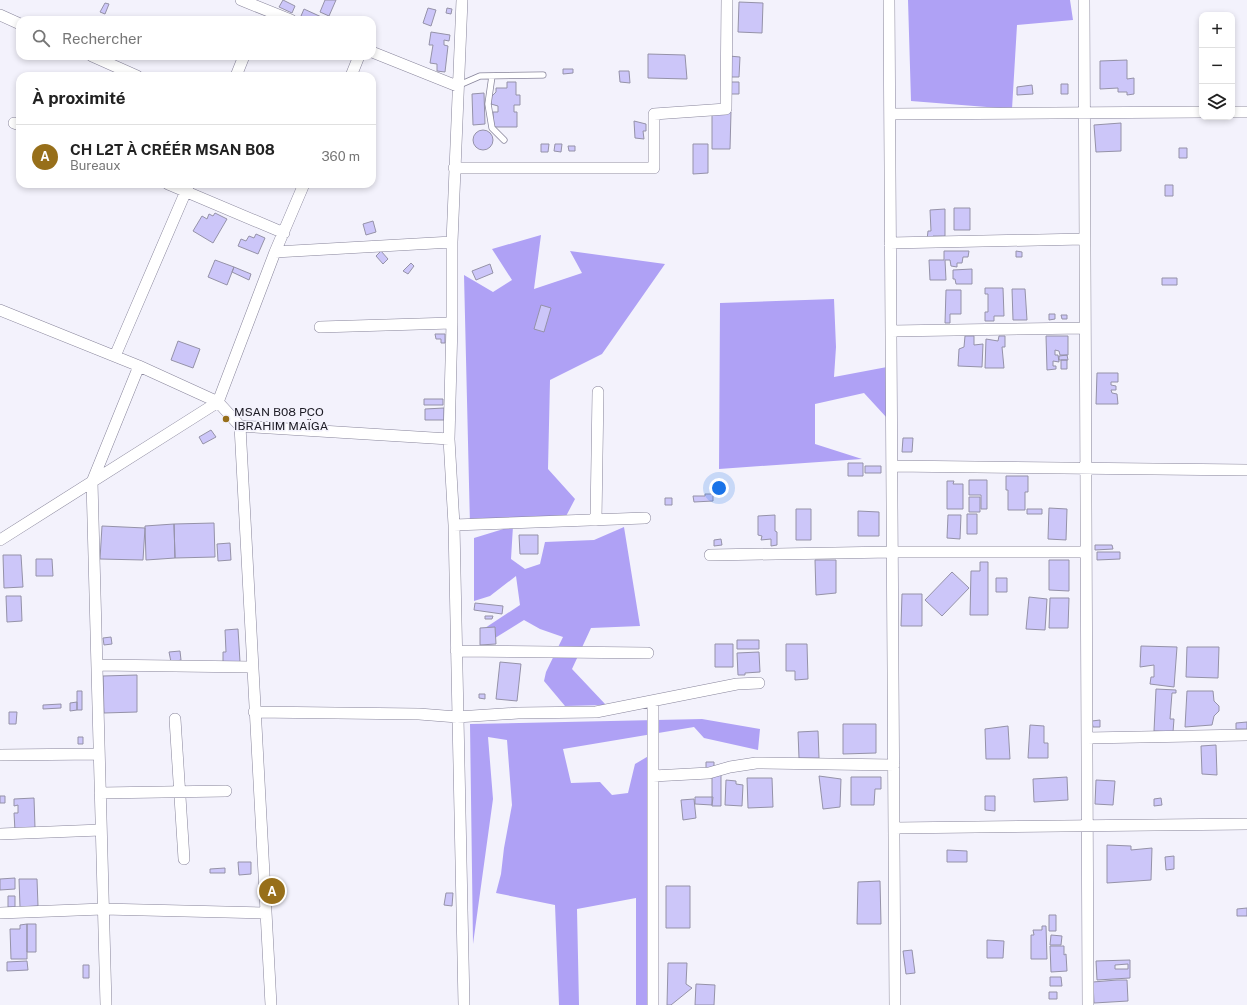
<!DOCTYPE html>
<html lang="fr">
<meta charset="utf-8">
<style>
:root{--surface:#fff;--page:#f2f2f2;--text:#222;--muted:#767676;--line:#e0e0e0;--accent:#976f1a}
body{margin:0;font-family:"Public Sans",sans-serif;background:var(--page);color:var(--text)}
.controls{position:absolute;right:12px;top:12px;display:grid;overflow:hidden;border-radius:8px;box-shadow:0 2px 6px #0003}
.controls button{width:36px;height:36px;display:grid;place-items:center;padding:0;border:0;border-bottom:1px solid var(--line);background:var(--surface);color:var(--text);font:20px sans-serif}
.you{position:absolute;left:719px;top:488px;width:14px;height:14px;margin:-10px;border:3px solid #fff;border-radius:50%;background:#1a73e8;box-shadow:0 0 0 6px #1a73e833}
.badge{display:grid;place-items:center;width:26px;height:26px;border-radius:50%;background:var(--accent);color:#fff;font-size:13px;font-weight:700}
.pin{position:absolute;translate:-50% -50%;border:2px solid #fff;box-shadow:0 1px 4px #0006}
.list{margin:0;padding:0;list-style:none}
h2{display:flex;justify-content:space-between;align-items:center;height:52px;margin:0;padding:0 16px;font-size:17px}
h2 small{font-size:13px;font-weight:400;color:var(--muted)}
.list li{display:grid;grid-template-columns:26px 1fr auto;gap:12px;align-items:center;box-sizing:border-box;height:64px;padding:0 16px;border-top:1px solid var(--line)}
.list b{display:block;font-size:15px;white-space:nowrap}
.list p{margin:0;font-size:13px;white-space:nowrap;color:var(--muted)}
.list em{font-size:13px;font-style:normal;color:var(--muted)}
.icon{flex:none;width:22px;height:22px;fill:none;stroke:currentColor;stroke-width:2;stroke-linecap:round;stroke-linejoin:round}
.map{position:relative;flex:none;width:1247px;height:1005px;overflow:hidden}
.search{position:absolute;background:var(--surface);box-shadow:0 2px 6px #0003;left:16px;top:16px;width:360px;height:44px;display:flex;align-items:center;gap:10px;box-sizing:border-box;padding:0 14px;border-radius:12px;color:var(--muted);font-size:15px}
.panel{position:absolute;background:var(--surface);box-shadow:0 2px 6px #0003;left:16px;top:72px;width:360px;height:116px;border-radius:12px}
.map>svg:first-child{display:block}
.forest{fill:#afa1f5}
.building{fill:#ccc6f9;stroke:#9592a8;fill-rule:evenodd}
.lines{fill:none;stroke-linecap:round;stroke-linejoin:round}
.lane-casing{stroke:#88859b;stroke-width:7}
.street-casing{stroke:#88859b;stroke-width:12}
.lane{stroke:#fff;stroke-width:5.5}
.street{stroke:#fff;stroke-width:11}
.poi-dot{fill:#976f1a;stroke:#f3f2fc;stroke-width:1.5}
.labels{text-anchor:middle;stroke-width:3;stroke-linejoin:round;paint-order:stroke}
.poi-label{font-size:12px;fill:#1c1b24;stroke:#f3f2fc;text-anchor:start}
</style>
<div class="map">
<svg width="1247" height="1005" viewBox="0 0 1247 1005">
<rect width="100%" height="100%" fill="#f3f2fc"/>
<path class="forest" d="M908 0H1070L1073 20 1017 25 1012 109 911 101Z
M541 235 534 289 582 273 570 251 665 264 602 354 550 380 548 469 575 499 564 520 470 525 464 275 493 292 512 280 492 249Z
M834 299 836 347 834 377 887 367V418L864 393 815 404V444L862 459 719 469 720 303Z
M513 526 511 559 525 569 540 564 545 542 594 540 624 527 640 626 591 628 572 669 606 705 565 706 544 681 546 672 563 637 540 629 524 620 495 638 485 628 520 605 516 576 490 596 474 601V538Z
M702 719 760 729 758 750 704 738 694 727 563 749 571 783 600 782 612 795 628 793 635 764 657 751 651 1005H636V898L577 909 579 1005H559L555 905 496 893 501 874 504 848 512 805 507 740 488 737 493 799 473 944 470 724Z"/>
<path class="building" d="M283 0 295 6 292 13 279 7Z
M325 0H336L329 16 320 12Z
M739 2 763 3 762 33 738 32Z
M105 3 109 4 105 14 100 12Z
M428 8 436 10 431 26 423 23Z
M447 8 452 9 451 14 446 13Z
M304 9 328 20H309L301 16Z
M431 32 450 35 449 41 444 40V45L448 46 445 72 437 71V64L430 63 433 45H429Z
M648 54 685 55 687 79 648 78Z
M729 56 740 57 739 77H728Z
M1127 60V79L1134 78V94L1127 95V92H1118V88L1100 89V61Z
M563 69H573V73L563 74Z
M619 71H629L630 83 620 82Z
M507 82H516V95H520V105H514V112H517V127H493V112H498V106L491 104 490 98 496 92V88H507Z
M731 82H739V94H731Z
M1061 84H1068V94H1061Z
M1032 85 1033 94 1017 95V87Z
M484 93 485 124 473 125 472 94Z
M712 112H731L730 149H712Z
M634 121 646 124V131H643L644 139 635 138Z
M1121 123V151L1096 152 1094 125Z
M473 140a10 10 0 1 1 20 0a10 10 0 1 1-20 0Z
M541 144H549L548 152H541Z
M555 144H562L561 152 554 151Z
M693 144H708V173L693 174Z
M568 146H575V151H569Z
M1179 148H1187V158H1179Z
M1165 185H1173V196H1165Z
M954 208H970V230H954Z
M945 209V236H933V241L927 240 928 231H931L930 210Z
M215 213 227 219 213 243 193 231 202 216 207 219 209 214 213 216Z
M373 221 376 232 366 235 363 224Z
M256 234 265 238 258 254 238 246 241 239 246 241 249 236 254 238Z
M381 251 388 259 383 264 376 256Z
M944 251H969L968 257H963L962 263H957V267L951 266 950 260H945L946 280H930L929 260H944Z
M1016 251 1022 252V257H1016Z
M215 260 234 267 227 285 208 277Z
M411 263 414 266 408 274 403 271Z
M490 264 493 273 476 280 472 271Z
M234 267 251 274 249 280 232 272Z
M972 269V284H956L955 279H953V270Z
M1162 278H1177V285H1162Z
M985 288H1003L1004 316H994V321H985V312H988V294H985Z
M1012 289H1025L1027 320H1013Z
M946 290H961V314H950V323H945Z
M541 305 551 308 544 332 534 329Z
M1049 314H1055V319L1049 320Z
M1061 315H1067V319H1062Z
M435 334H445V343H441V339H436Z
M965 336H974V345L983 344 982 367 958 366 959 349 964 347Z
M999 336H1005V347H1002L1004 368H985L986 339 998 341Z
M1046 336H1068V355H1060L1059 351 1055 350V355H1058L1059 362 1053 361V366H1056V369L1047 370Z
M178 341 200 349 193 368 171 360Z
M1067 355 1068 360H1059V356Z
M1061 360H1067V369H1061Z
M1097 373H1118V382H1111V385L1116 386V390H1111L1112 393 1117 394 1118 404H1096Z
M424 399H443V405H424Z
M444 408V420H425V409Z
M211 430 216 437 203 444 199 437Z
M903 438H913L912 452H902Z
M848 463H863V476H848Z
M865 466H881V473H865Z
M1006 476H1028V492H1025V510H1008V490H1006Z
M969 480H987V509H981V495H969Z
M947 481H954L953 484H963V509H947Z
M705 494H713V501L694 502 693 496H705Z
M969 497H980V512H969Z
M665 498H672V505H665Z
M1049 508 1067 509 1066 540 1048 539Z
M796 509H811V540H796Z
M1027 509H1042V514H1027Z
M858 511 879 512V536H858Z
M967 514H977V534H967Z
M775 515V531L777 532V545L771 546V539L761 540 762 536 758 535V516Z
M948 515H961L960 539 947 538Z
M214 523 215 557 175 558 174 524Z
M174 524 175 558 146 560 145 526Z
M102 526 145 528 143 560 100 559Z
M519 535H538V554H520Z
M721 539 722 545 714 546V540Z
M230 543 231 560 218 561 217 544Z
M1095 545H1112L1113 549 1095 550Z
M1097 552H1120V559L1097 560Z
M3 555H21L23 587 4 588Z
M36 559H52L53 576H36Z
M815 560H836V593L816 595Z
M1049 560H1069V591L1049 590Z
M980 562H988V615H970L971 571H980Z
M952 572 969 588 942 616 925 600Z
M996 578H1007V592H996Z
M902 594H922V626H901Z
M6 596H21L22 621 7 622Z
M1029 597 1047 599 1045 630 1026 629Z
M1050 598H1069L1068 628H1049Z
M475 603 503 606 502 614 474 610Z
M485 616H493L492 619H485Z
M495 627 496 644 480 645V628Z
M238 629 240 662 223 663V652H226L225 630Z
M111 637 112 644 104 645 103 638Z
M737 640H759V649H737Z
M715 644H733V667H715Z
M786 644H807L808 679 795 680V671H786Z
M1141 646 1177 647 1174 687 1150 684 1151 677H1154V665L1140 667Z
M1187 647H1219L1218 678 1186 677Z
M180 651 181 660 171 662 169 652Z
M759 652 760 672 745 673V675H738L737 653Z
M500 662 521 664 517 701 496 699Z
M137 675V712L104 713 103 676Z
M1156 689 1176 690V693H1172L1170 719H1174L1173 732 1154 731Z
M77 691H82V710H77Z
M1187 691H1213L1214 701 1219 706V711L1214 716 1212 725 1185 727Z
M479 694H485V699L479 698Z
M77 702V710L70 711V703Z
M61 704V708L43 709V705Z
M9 712H17L16 724H9Z
M1100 720V727H1093L1092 721Z
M1247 722V729H1236V723Z
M843 724H876V753L843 754Z
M1030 725 1044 726V743H1048V758H1028Z
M1008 726 1010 759H986L985 729Z
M818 731 819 758H799L798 732Z
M78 737H83V744H78Z
M1216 745 1217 775 1202 774 1201 746Z
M706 762H714V769H706Z
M712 774H721V806H712Z
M819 776 841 779 840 807 823 809Z
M851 777H881V789H875L874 805H851Z
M1067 777 1068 800 1034 802 1033 779Z
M747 778H772L773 807 748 808Z
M726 780 736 781V784L743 785 742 806 725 805Z
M1096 780 1115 781 1113 805 1095 804Z
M0 796H5V803H0Z
M985 796H995V811L985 810Z
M695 797H713L712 805 695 804Z
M34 798 35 828 15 831 14 813H18V805L14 806V799Z
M1161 798 1162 805 1154 806V799Z
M694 799 696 818 683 820 681 800Z
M1107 845 1131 846V850L1152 848 1151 880 1107 883Z
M947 850 967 851V862H947Z
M1174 856V869L1166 870 1165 857Z
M238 862H251V874L239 875Z
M225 868V873H210V869Z
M15 878V889L0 890V879Z
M19 879H37L38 906 20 907Z
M880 881 881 924H857L858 882Z
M666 886H690V928H666Z
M446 893H453L452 906 444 905Z
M8 896H15V907H8Z
M1247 908V916H1237V909Z
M1049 915H1056V931H1049Z
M27 924H36V952H27Z
M27 924V959H11L10 929H20V925Z
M1042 926H1046L1047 959H1031V935H1034L1033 930H1042Z
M1051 935 1062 936 1061 945H1050Z
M987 940 1004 941 1003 958H987Z
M1050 946H1064V955L1066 954 1067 971 1051 972Z
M912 950 915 973 906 974 903 951Z
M1130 960V978L1097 980 1096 961ZM1128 964V969H1115V965Z
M27 961 28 970 7 971V962Z
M668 963H687L686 984 692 988 671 1005H667Z
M83 965H89V978H83Z
M1050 977H1061L1062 986H1050Z
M1117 980H1127L1128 1001 1094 1003 1093 982Z
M696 984 715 985 714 1005H695Z
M1049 992H1057V999H1049Z"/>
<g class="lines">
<defs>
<path id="lane" d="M492 76 488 104 492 128 504 140
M457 86 480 76 543 75"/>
<path id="street" d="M241 0 291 20
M462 0 452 242V323L449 439 454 525 464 1005
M889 0 895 1005
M1084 0 1088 1005
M0 15 20 24
M372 52 457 86
M92 56 137 76
M236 76 244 56
M351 76 359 56
M1232 112H1247
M890 114 1202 112
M14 123 20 125
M454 168H654V114L726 109 727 0
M168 184 284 233
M890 243 1084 239
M275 252 452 242
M0 310 139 366 218 402 240 426 271 1005
M320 327 452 323
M891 331 1085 328
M115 356 189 184
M240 426 449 439
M892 466 1247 470
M596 520 598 392
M454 525 645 518
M0 540 218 402 275 252 304 184
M710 555 892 552H1086
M456 651 648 653
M97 665 252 667
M254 712 419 714 457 717 518 713 596 712 737 684 759 683
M175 719 184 859
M1087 738 1247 735
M0 755 99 754
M653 776 709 773 730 767 756 763 894 765
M100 793 226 791
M894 828 1247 824
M0 834 101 830
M0 913 103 909 265 913
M106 1005 92 482 139 366
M653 1005V702"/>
</defs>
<use href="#lane" class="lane-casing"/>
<use href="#street" class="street-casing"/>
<use href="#lane" class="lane"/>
<use href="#street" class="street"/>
</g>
<circle class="poi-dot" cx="226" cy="419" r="4"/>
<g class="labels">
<g class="poi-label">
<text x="234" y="416">MSAN B08 PCO<tspan x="234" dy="14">IBRAHIM MAÏGA</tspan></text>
</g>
</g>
</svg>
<div class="controls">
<button>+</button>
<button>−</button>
<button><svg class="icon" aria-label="layers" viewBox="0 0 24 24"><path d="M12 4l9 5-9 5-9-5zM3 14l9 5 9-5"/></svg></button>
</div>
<div class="you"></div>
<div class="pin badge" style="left:272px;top:891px">A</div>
<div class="search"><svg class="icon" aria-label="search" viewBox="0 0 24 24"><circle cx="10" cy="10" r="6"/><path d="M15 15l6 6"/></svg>Rechercher</div>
<section class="panel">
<h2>À proximité<small></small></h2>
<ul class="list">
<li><span class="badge">A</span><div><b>CH L2T À CRÉÉR MSAN B08</b><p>Bureaux</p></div><em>360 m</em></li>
</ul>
</section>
</div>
